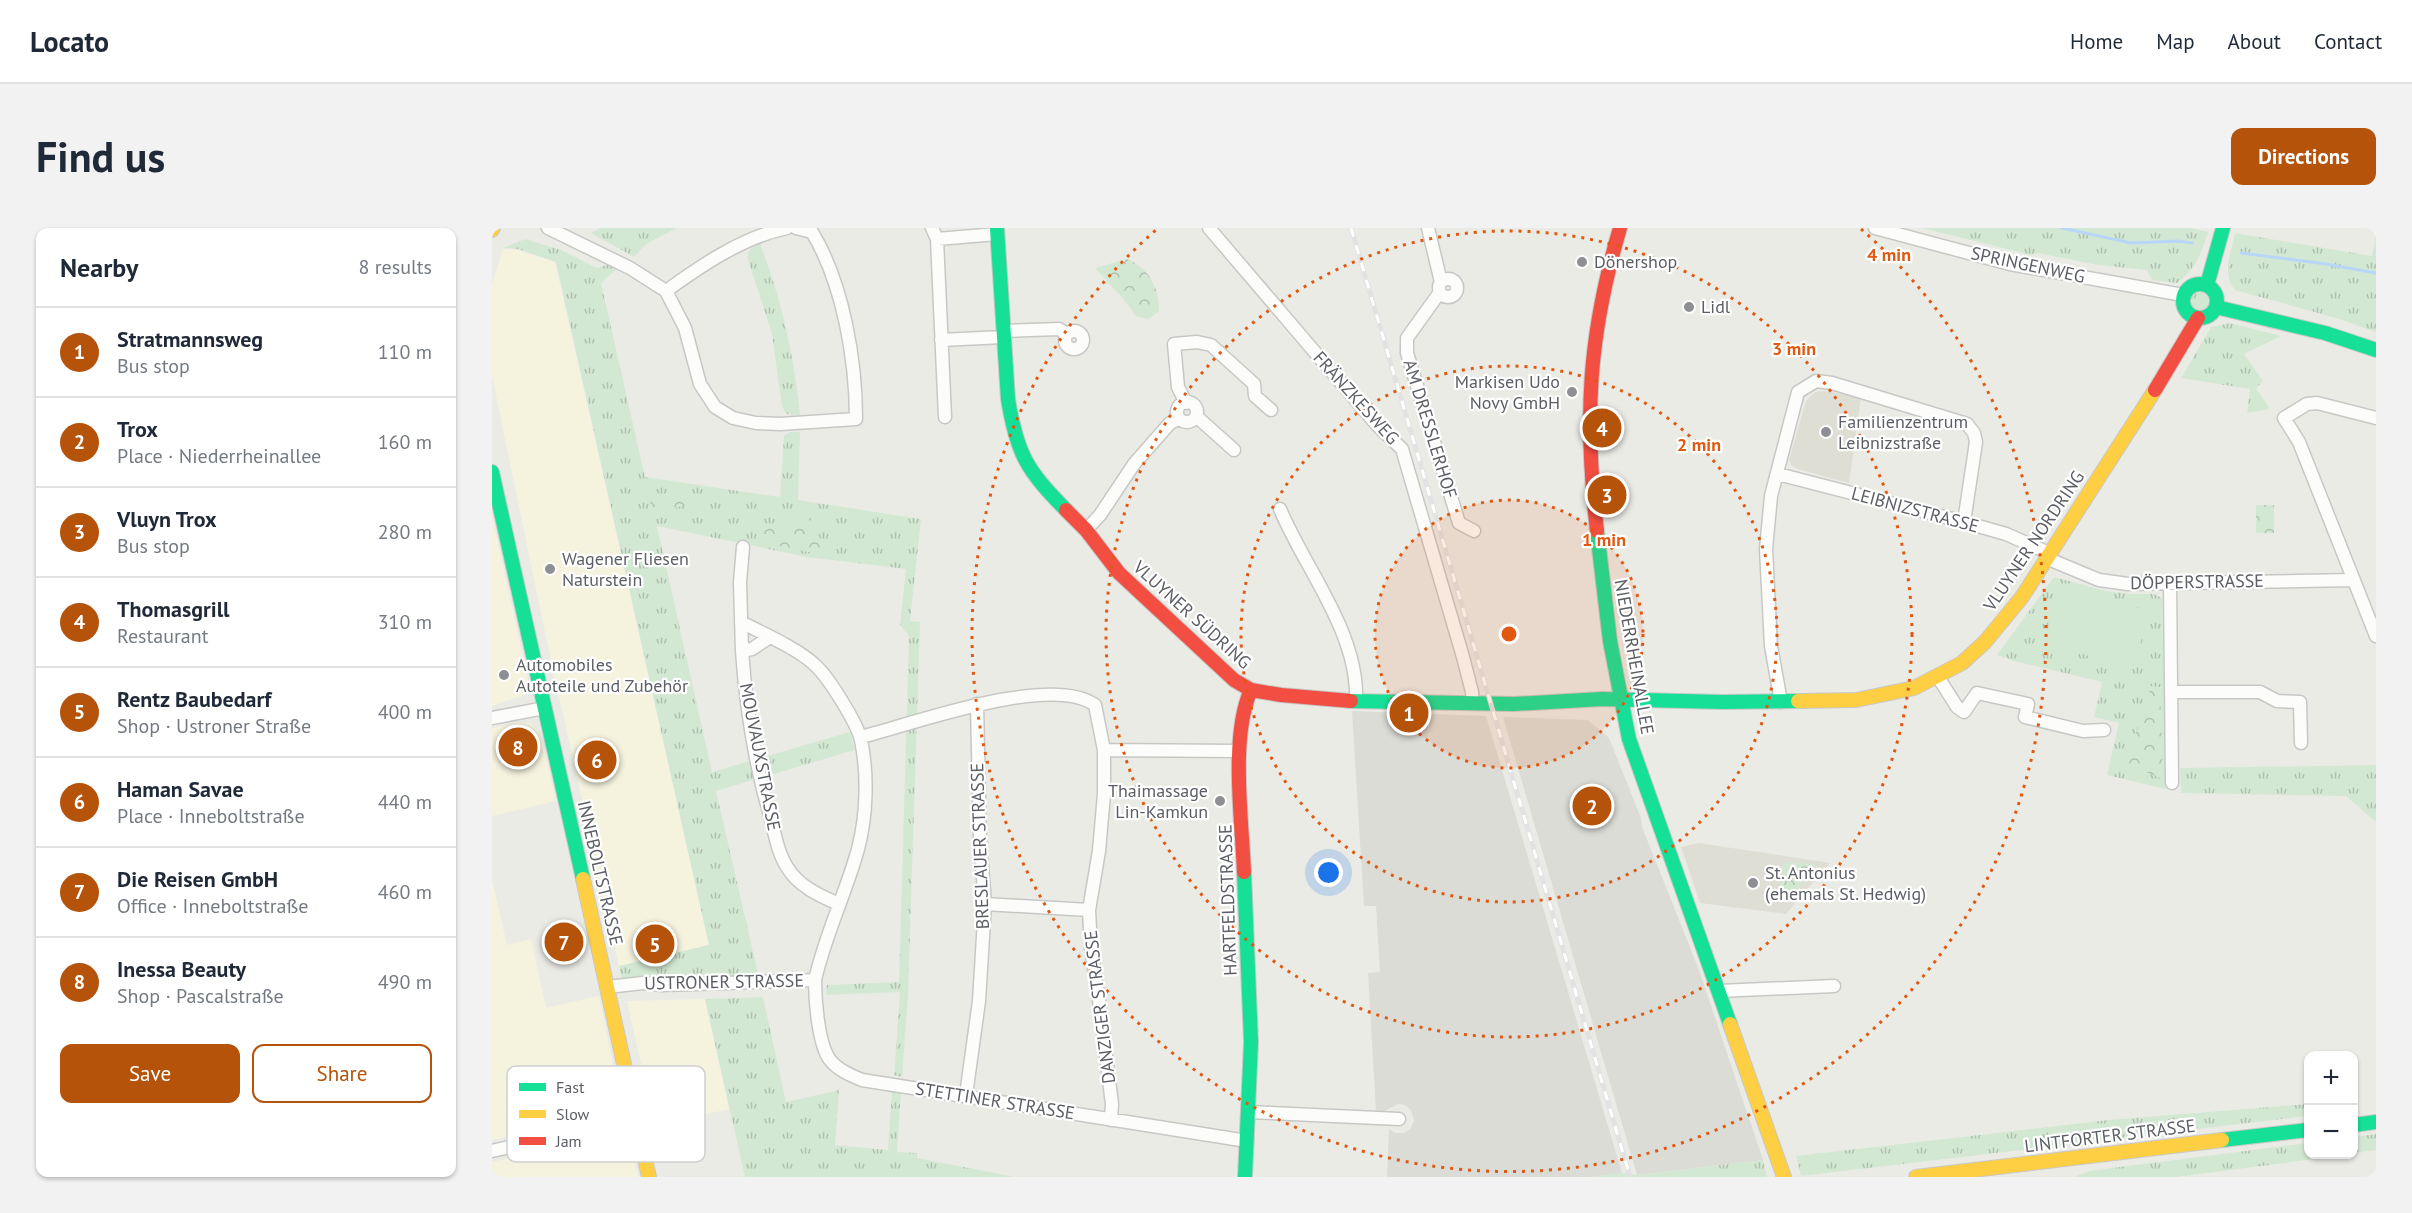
<!DOCTYPE html>
<meta charset="utf-8">
<style>
:root{--surface:#fff;--page:#f2f2f3;--text:#1f2937;--muted:#747a83;--line:#e0e1e3;--accent:#b45309}
body{margin:0;font-family:"PT Sans",sans-serif;background:var(--page);color:var(--text)}
.controls{position:absolute;right:18px;bottom:18px;display:grid;overflow:hidden;border-radius:12px;box-shadow:0 2px 4px #0004}
.controls button{width:54px;height:54px;display:grid;place-items:center;padding:0;border:0;border-bottom:2px solid var(--line);background:var(--surface);color:var(--text);font:30px sans-serif}
.you{position:absolute;left:837px;top:645px;width:21px;height:21px;margin:-15px;border:4px solid #fff;border-radius:50%;background:#1a73e8;box-shadow:0 0 0 9px #1a73e833}
.badge{display:grid;place-items:center;width:39px;height:39px;border-radius:50%;background:var(--accent);color:#fff;font-size:20px;font-weight:700}
.pin{position:absolute;translate:-50% -50%;border:3px solid #fff;box-shadow:0 2px 6px #0006}
.list{margin:0;padding:0;list-style:none}
h2{display:flex;justify-content:space-between;align-items:center;height:78px;margin:0;padding:0 24px;font-size:26px}
h2 small{font-size:20px;font-weight:400;color:var(--muted)}
.list li{display:grid;grid-template-columns:39px 1fr auto;gap:18px;align-items:center;box-sizing:border-box;height:90px;padding:0 24px;border-top:2px solid var(--line)}
.list b{display:block;font-size:22px;white-space:nowrap}
.list p{margin:0;font-size:20px;white-space:nowrap;color:var(--muted)}
.list em{font-size:20px;font-style:normal;color:var(--muted)}
.actions{display:flex;gap:12px;padding:18px 24px}
.actions a{flex:1;padding:14px 0;border:2px solid var(--accent);border-radius:12px;text-align:center;font-size:21px;color:var(--accent)}
.actions .main{background:var(--accent);color:#fff}
.map{position:relative;flex:none;width:1884px;height:949px;overflow:hidden;border-radius:12px}
header{display:flex;align-items:center;gap:36px;box-sizing:border-box;height:84px;padding:0 30px;background:var(--surface);border-bottom:2px solid var(--line)}
header strong{font-size:28px}
nav{display:flex;gap:33px;margin-inline-start:auto;font-size:21px}
.intro{display:flex;align-items:center;justify-content:space-between;box-sizing:border-box;height:144px;padding:0 36px}
h1{margin:0;font-size:42px}
.button{padding:15px 27px;border-radius:12px;background:var(--accent);color:#fff;font-size:21px;font-weight:700}
main{display:flex;gap:36px;padding:0 36px}
aside{flex:1;background:var(--surface);border-radius:12px;box-shadow:0 2px 4px #0004}
.map>svg:first-child{display:block}
.commercial{fill:#f5f3de}
.industrial{fill:#dcdcd7}
.education{fill:#dfded5}
.grass{fill:url(#grass-tufts)}
.park{fill:url(#park-crowns)}
.pitch{fill:#d3e8d3}
.lines{fill:none;stroke-linecap:round;stroke-linejoin:round}
.stream{stroke:#b8d6f8;stroke-width:3}
.street-casing{stroke:#c7c8c6;stroke-width:15}
.fast-casing{stroke:#c8c8c7;stroke-width:16}
.slow-casing{stroke:#c8c8c7;stroke-width:16}
.jam-casing{stroke:#c8c8c7;stroke-width:16}
.street{stroke:#fcfcfb;stroke-width:12}
.fast{stroke:#16e098;stroke-width:14}
.slow{stroke:#ffcf43;stroke-width:14}
.jam{stroke:#f24e42;stroke-width:14}
.rail-casing{stroke:#e2e2e2;stroke-width:5}
.rail{stroke:#fff;stroke-width:3;stroke-dasharray:9;stroke-linecap:butt}
.ring{fill:none;stroke:#e15910;stroke-width:3;stroke-dasharray:3 6}
.poi-dot{fill:#8d8f92;stroke:#fff;stroke-width:2}
.labels{text-anchor:middle;stroke-width:4.5;stroke-linejoin:round;paint-order:stroke}
.poi-label{font-size:18px;fill:#5b5e64;stroke:#fff;text-anchor:start}
.street-label{font-size:18px;fill:#5b5e64;stroke:#fff}
.key{fill:#fff;stroke:#cecfd0;stroke-width:1.5}
.key-label{font-size:16px;fill:#5b5e64}
.centre{fill:#e15910;stroke:#fff;stroke-width:3}
.ring-label{font-size:18px;text-anchor:middle;font-weight:bold;fill:#e15910;stroke:#fff;stroke-width:4.5;stroke-linejoin:round;paint-order:stroke}
</style>
<header>
<strong>Locato</strong>
<nav><a>Home</a><a>Map</a><a>About</a><a>Contact</a></nav>
</header>
<div class="intro"><h1>Find us</h1><a class="button">Directions</a></div>
<main>
<aside>
<h2>Nearby<small>8 results</small></h2>
<ul class="list">
<li><span class="badge">1</span><div><b>Stratmannsweg</b><p>Bus stop</p></div><em>110 m</em></li>
<li><span class="badge">2</span><div><b>Trox</b><p>Place · Niederrheinallee</p></div><em>160 m</em></li>
<li><span class="badge">3</span><div><b>Vluyn Trox</b><p>Bus stop</p></div><em>280 m</em></li>
<li><span class="badge">4</span><div><b>Thomasgrill</b><p>Restaurant</p></div><em>310 m</em></li>
<li><span class="badge">5</span><div><b>Rentz Baubedarf</b><p>Shop · Ustroner Straße</p></div><em>400 m</em></li>
<li><span class="badge">6</span><div><b>Haman Savae</b><p>Place · Inneboltstraße</p></div><em>440 m</em></li>
<li><span class="badge">7</span><div><b>Die Reisen GmbH</b><p>Office · Inneboltstraße</p></div><em>460 m</em></li>
<li><span class="badge">8</span><div><b>Inessa Beauty</b><p>Shop · Pascalstraße</p></div><em>490 m</em></li>
</ul>
<div class="actions"><a class="main">Save</a><a>Share</a></div>
</aside>
<div class="map">
<svg width="1884" height="949" viewBox="0 0 1884 949">
<defs>
<pattern id="grass-tufts" width="24" height="20" patternUnits="userSpaceOnUse" patternTransform="scale(1.5)"><rect width="24" height="20" fill="#d3e8d3"/><path d="M3 7l-1-3M5 7V3M7 7l1-3M15 17l-1-3M17 17v-4M19 17l1-3" fill="none" stroke="#aebfaf"/></pattern>
<pattern id="park-crowns" width="20" height="18" patternUnits="userSpaceOnUse" patternTransform="scale(1.5)"><rect width="20" height="18" fill="#d3e8d3"/><path d="M2 6a3 3 0 1 1 6 0M12 15a3 3 0 1 1 6 0" fill="none" stroke="#aebfaf"/></pattern>
</defs>
<rect width="100%" height="100%" fill="#ebebe6"/>
<path class="commercial" d="M11 21 25 22 63 34 217 717 127 738 58 428 0 148V56Z
M0 288 37 456 29 468 0 478Z
M27 494 38 495 46 503 51 516 64 573 0 588V500Z
M0 652 15 717 39 711 54 780 107 768 128 870 123 880 106 888 0 912Z
M213 771 237 881 163 897 135 773Z
M114 908 127 909 132 913 139 923 147 949H0V934Z"/>
<path class="industrial" d="M860 483 994 488 1130 945 1100 949H895L897 901 903 905H912L918 901 922 893 919 882 913 877 906 876 892 883H884L876 745 888 744 884 678H872Z
M1011 489 1096 492 1117 510 1149 590 1150 599 1207 742 1271 932 1145 947Z"/>
<path class="education" d="M1332 163 1369 169 1357 255 1306 241 1299 237 1297 232 1314 173 1323 164Z
M1207 615 1338 635 1294 686 1208 675 1189 619Z"/>
<path class="grass" d="M108 0H185L154 16 142 29 99 5Z
M1430 0H1698L1716 4C1709 26 1704 41 1685 55L1660 52 1655 42 1606 37 1546 25 1539 27Z
M1743 5 1880 28 1884 8V104L1844 90 1743 62C1729 47 1740 22 1743 5Z
M33 11 69 22 105 40 118 36 126 40 109 55 153 249 288 269 292 208 298 204H308L306 272 429 291 418 393 428 394 416 768 410 849 402 847 408 764 334 767 335 757 407 754 417 408 408 397 414 341 315 329 165 298 220 544 358 504 363 522 224 563 267 750 213 752V747L183 748 178 753 130 751 127 738 217 717 64 34 26 21 11 20Z
M268 16C290 72 302 128 308 187L295 186 290 179 280 106 255 29 258 21Z
M1698 72a10 10 0 1 1 20 0a10 10 0 1 1-20 0Z
M1738 95 1789 108 1752 126 1771 153 1764 160 1778 181 1755 185 1758 161 1689 150 1719 99Z
M1562 349 1614 363 1639 366H1662L1670 370 1674 561 1615 547 1627 495 1602 489 1610 454 1522 433 1505 427Z
M1884 537V594L1854 568 1689 565 1688 540Z
M271 769 294 874 347 862 343 917 396 922 400 863 409 864 405 924 425 925V930L523 949H253L213 771Z
M1816 876V888L1309 948 1304 928 1617 892Z
M1884 906V922L1862 925V909Z
M1816 915V926L1852 927 1685 949H1582L1597 943Z
M1271 932 1275 949H1100L1130 945 1145 947Z"/>
<path class="park" d="M635 31C658 41 667 60 667 83L657 91 645 89 632 72 603 40Z
M156 264 209 271 161 288Z
M1764 277H1782V305H1764Z
M316 285 332 319 321 325 273 315 266 305Z
M1659 458 1668 459 1671 551 1634 536Z
M1293 634 1323 636 1326 642C1323 647 1319 647 1314 651 1307 655 1305 664 1297 669L1289 665 1287 659 1293 649 1290 638Z"/>
<path class="pitch" d="M1569 358 1657 383 1642 440 1553 416Z"/>
<g class="lines">
<path class="stream" d="M1570 0 1639 15 1686 13 1700 15
M1749 25 1834 36 1884 45"/>
<defs>
<path id="street" d="M56 0 138 40 174 63 193 100 208 156 223 179 241 190 264 195 288 196 364 191C364 132 351 55 320 4L304 0
M440 0 445 11 453 189
M717 0 885 197 910 221 971 429 980 464 981 475
M936 0 949 54
M1383 0 1518 36 1691 67
M445 11 505 6
M947 60a9 9 0 1 1 18 0a9 9 0 1 1-18 0Z
M174 63C210 37 251 9 295 0
M948 64 915 110V125L967 295 982 303
M511 103 567 101 575 106
M573 112a9 9 0 1 1 18 0a9 9 0 1 1-18 0Z
M449 112 511 109
M685 184a10 10 0 1 1 20 0a10 10 0 1 1-20 0Z
M694 175 686 159 682 116 705 114 719 117 762 156 763 168 779 182
M704 188 742 222
M1884 190 1825 175 1815 176 1792 190 1807 214 1884 408
M1286 246 1472 294 1514 306 1557 325
M788 281C813 341 867 405 864 473
M594 302 608 287 642 236 678 195 687 191
M1554 330 1607 352 1636 356 1861 352
M1678 356 1680 555
M278 409 260 421 250 423C254 480 263 537 279 591 283 607 286 625 295 639 306 658 328 668 347 676
M250 423 248 354 251 319
M1446 449 1465 479 1472 484 1485 465 1536 476 1533 489 1591 503 1612 502
M1679 464H1768L1785 473 1808 474 1809 515
M1289 474 1279 418 1274 321 1279 268 1306 164 1324 153 1340 155 1475 196 1482 205 1484 214 1472 294
M0 490 53 480
M369 509C421 496 558 445 603 477L612 522 747 523
M612 522V566L607 623 597 682 599 720 607 772 620 876 619 892
M493 676 597 682
M323 752C323 771 326 816 338 832 346 842 358 847 370 852L755 913
M115 759 151 755 171 757 323 752C333 707 354 665 366 621 375 587 376 546 369 512 365 495 337 450 324 438 307 421 270 405 249 394
M1227 763 1342 758
M474 867 487 773 493 676 488 612 485 476
M756 884 907 891
M0 923 143 891"/>
<path id="fast" d="M505 0 516 171C525 227 535 242 574 282
M1691 73a17 17 0 1 1 34 0a17 17 0 1 1-34 0Z
M1715 57 1731 0
M1724 79 1833 105 1884 122
M0 244 91 651
M1105 303 1118 413 1137 511 1238 796
M859 473 1022 476 1110 471 1230 474 1306 473
M752 644 759 814 753 949
M1862 897 1884 894
M1730 912 1816 902"/>
<path id="slow" d="M0 2 1 0
M1306 473 1364 472 1422 460 1470 435 1493 414 1530 369 1663 162
M91 651 157 949
M1238 796 1292 949
M1424 949 1730 912"/>
<path id="jam" d="M1663 162 1706 90
M574 282 594 302 627 345 742 452 759 462 789 467 859 473
M1105 303C1092 190 1096 109 1128 0
M752 644C750 593 738 508 759 462"/>
</defs>
<use href="#street" class="street-casing"/>
<use href="#fast" class="fast-casing"/>
<use href="#slow" class="slow-casing"/>
<use href="#jam" class="jam-casing"/>
<use href="#street" class="street"/>
<use href="#fast" class="fast"/>
<use href="#slow" class="slow"/>
<use href="#jam" class="jam"/>
<defs>
<path id="rail" d="M859 0 1138 949"/>
</defs>
<use href="#rail" class="rail-casing"/>
<use href="#rail" class="rail"/>
</g>
<circle cx="1017" cy="406" r="134" fill="#e15910" fill-opacity=".12"/>
<g class="ring">
<circle cx="1017" cy="406" r="134"/>
<circle cx="1017" cy="406" r="268"/>
<circle cx="1017" cy="406" r="403"/>
<path d="M1369 1A537 537 0 1 1 665 1"/>
</g>
<g class="poi-dot">
<circle cx="1090" cy="34" r="6"/>
<circle cx="1197" cy="79" r="6"/>
<circle cx="1080" cy="164" r="6"/>
<circle cx="1334" cy="204" r="6"/>
<circle cx="58" cy="341" r="6"/>
<circle cx="12" cy="447" r="6"/>
<circle cx="728" cy="573" r="6"/>
<circle cx="1261" cy="655" r="6"/>
</g>
<g class="labels">
<g class="poi-label">
<text x="1102" y="40">Dönershop</text>
<text x="1209" y="85">Lidl</text>
<text x="1068" y="160" text-anchor="end">Markisen Udo<tspan x="1068" dy="21">Novy GmbH</tspan></text>
<text x="1346" y="200">Familienzentrum<tspan x="1346" dy="21">Leibnizstraße</tspan></text>
<text x="70" y="337">Wagener Fliesen<tspan x="70" dy="21">Naturstein</tspan></text>
<text x="24" y="443">Automobiles<tspan x="24" dy="21">Autoteile und Zubehör</tspan></text>
<text x="716" y="569" text-anchor="end">Thaimassage<tspan x="716" dy="21">Lin-Kamkun</tspan></text>
<text x="1273" y="651">St. Antonius<tspan x="1273" dy="21">(ehemals St. Hedwig)</tspan></text>
</g>
<g class="street-label">
<text transform="translate(1536 37) rotate(12)" y="6">SPRINGENWEG</text>
<text transform="translate(864 170) rotate(48)" y="6">FRÄNZKESWEG</text>
<text transform="translate(938 201) rotate(73)" y="6">AM DRESSLERHOF</text>
<text transform="translate(1423 282) rotate(15)" y="6">LEIBNIZSTRASSE</text>
<text transform="translate(1542 313) rotate(-56)" y="6">VLUYNER NORDRING</text>
<text transform="translate(1705 354) rotate(-1)" y="6">DÖPPERSTRASSE</text>
<text transform="translate(700 387) rotate(42)" y="6">VLUYNER SÜDRING</text>
<text transform="translate(1142 429) rotate(80)" y="6">NIEDERRHEINALLEE</text>
<text transform="translate(268 529) rotate(79)" y="6">MOUVAUXSTRASSE</text>
<text transform="translate(488 618) rotate(-92)" y="6">BRESLAUER STRASSE</text>
<text transform="translate(108 645) rotate(77)" y="6">INNEBOLTSTRASSE</text>
<text transform="translate(736 672) rotate(-92)" y="6">HARTFELDSTRASSE</text>
<text transform="translate(232 754) rotate(-1)" y="6">USTRONER STRASSE</text>
<text transform="translate(608 779) rotate(-97)" y="6">DANZIGER STRASSE</text>
<text transform="translate(503 873) rotate(9)" y="6">STETTINER STRASSE</text>
<text transform="translate(1618 908) rotate(-7)" y="6">LINTFORTER STRASSE</text>
</g>
</g>
<rect x="15" y="838" width="198" height="96" rx="9" class="key"/>
<rect x="27" y="855" width="27" height="8" fill="#16e098"/>
<rect x="27" y="882" width="27" height="8" fill="#ffcf43"/>
<rect x="27" y="909" width="27" height="8" fill="#f24e42"/>
<g class="key-label">
<text x="64" y="865">Fast</text>
<text x="64" y="892">Slow</text>
<text x="64" y="919">Jam</text>
</g>
<circle cx="1017" cy="406" r="9" class="centre"/>
<g class="ring-label">
<text x="1397" y="33">4 min</text>
<text x="1302" y="127">3 min</text>
<text x="1207" y="223">2 min</text>
<text x="1112" y="318">1 min</text>
</g>
</svg>
<div class="controls">
<button>+</button>
<button>−</button>
</div>
<div class="you"></div>
<div class="pin badge" style="left:917px;top:485px">1</div>
<div class="pin badge" style="left:1100px;top:578px">2</div>
<div class="pin badge" style="left:1115px;top:267px">3</div>
<div class="pin badge" style="left:1110px;top:200px">4</div>
<div class="pin badge" style="left:163px;top:716px">5</div>
<div class="pin badge" style="left:105px;top:532px">6</div>
<div class="pin badge" style="left:72px;top:714px">7</div>
<div class="pin badge" style="left:26px;top:519px">8</div>
</div>
</main>
